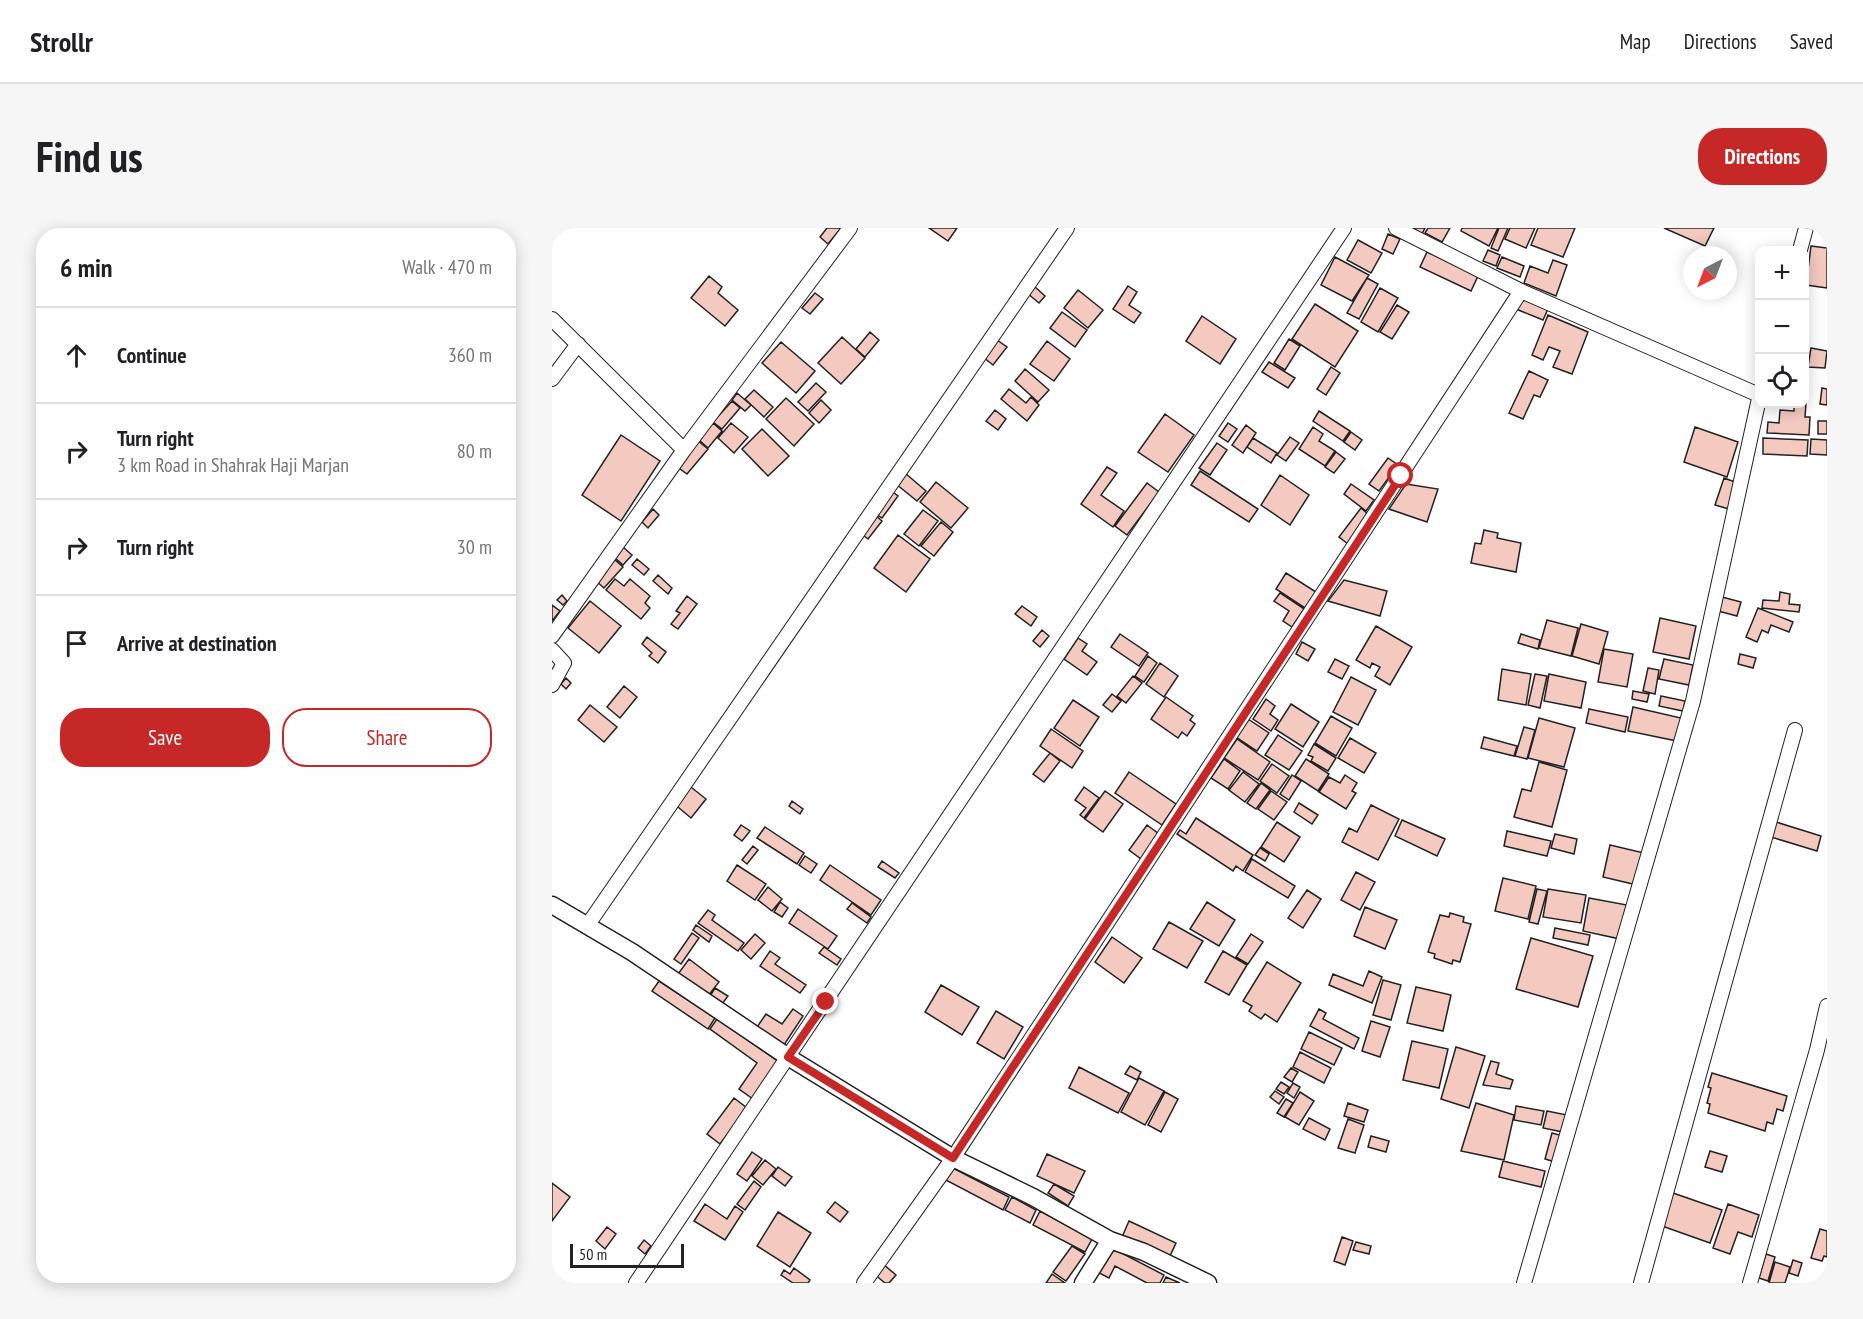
<!DOCTYPE html>
<meta charset="utf-8">
<style>
:root{--surface:#fff;--page:#f6f6f6;--text:#202124;--muted:#757577;--line:#e0e0e0;--accent:#c62828}
body{margin:0;font-family:"PT Sans Narrow",sans-serif;background:var(--page);color:var(--text)}
.controls{position:absolute;right:18px;top:18px;display:grid;overflow:hidden;border-radius:12px;box-shadow:0 3px 15px #0003}
.controls button{width:54px;height:54px;display:grid;place-items:center;padding:0;border:0;border-bottom:2px solid var(--line);background:var(--surface);color:var(--text);font:30px sans-serif}
.compass{position:absolute;left:1131px;top:18px;width:54px;height:54px;border-radius:50%;background:var(--surface);box-shadow:0 3px 15px #0003;rotate:222deg}
.scale{position:absolute;left:18px;bottom:15px;width:114px;box-sizing:border-box;padding-left:6px;border:3px solid #222;border-top:0;font-size:16px;line-height:21px;white-space:nowrap;color:#222;-webkit-text-stroke:4px #fff;paint-order:stroke}
.stop{position:absolute;width:18px;height:18px;margin:-14px;border:4px solid #c62828;border-radius:50%;background:#fff}
.stop.end{background:#c62828;border-color:#fff;box-shadow:0 2px 6px #0008}
.list{margin:0;padding:0;list-style:none}
h2{display:flex;justify-content:space-between;align-items:center;height:78px;margin:0;padding:0 24px;font-size:26px}
h2 small{font-size:20px;font-weight:400;color:var(--muted)}
.list li{display:grid;grid-template-columns:39px 1fr auto;gap:18px;align-items:center;box-sizing:border-box;height:96px;padding:0 24px;border-top:2px solid var(--line)}
.list b{display:block;font-size:22px;white-space:nowrap}
.list p{margin:0;font-size:20px;white-space:nowrap;color:var(--muted)}
.list em{font-size:20px;font-style:normal;color:var(--muted)}
.actions{display:flex;gap:12px;padding:18px 24px}
.actions a{flex:1;padding:14px 0;border:2px solid var(--accent);border-radius:24px;text-align:center;font-size:21px;color:var(--accent)}
.actions .main{background:var(--accent);color:#fff}
.icon{flex:none;width:33px;height:33px;fill:none;stroke:currentColor;stroke-width:2;stroke-linecap:round;stroke-linejoin:round}
.map{position:relative;flex:none;width:1275px;height:1055px;overflow:hidden;border-radius:24px}
header{display:flex;align-items:center;gap:36px;box-sizing:border-box;height:84px;padding:0 30px;background:var(--surface);border-bottom:2px solid var(--line)}
header strong{font-size:28px}
nav{display:flex;gap:33px;margin-inline-start:auto;font-size:21px}
.intro{display:flex;align-items:center;justify-content:space-between;box-sizing:border-box;height:144px;padding:0 36px}
h1{margin:0;font-size:42px}
.button{padding:15px 27px;border-radius:24px;background:var(--accent);color:#fff;font-size:21px;font-weight:700}
main{display:flex;gap:36px;padding:0 36px}
aside{flex:1;background:var(--surface);border-radius:24px;box-shadow:0 3px 15px #0003}
.map>svg:first-child{display:block}
.building{fill:#f3c9c0;stroke:#222;stroke-width:1.5}
.lines{fill:none;stroke-linecap:round;stroke-linejoin:round}
.minor-casing{stroke:#222;stroke-width:16}
.tertiary-casing{stroke:#222;stroke-width:19}
.minor{stroke:#fff;stroke-width:14}
.tertiary{stroke:#fff;stroke-width:16}
.route{stroke:#c62828;stroke-width:8}
</style>
<header>
<strong>Strollr</strong>
<nav><a>Map</a><a>Directions</a><a>Saved</a></nav>
</header>
<div class="intro"><h1>Find us</h1><a class="button">Directions</a></div>
<main>
<aside>
<h2>6 min<small>Walk · 470 m</small></h2>
<ul class="list">
<li><svg class="icon" aria-label="ahead" viewBox="0 0 24 24"><path d="M12 20V5M6 11l6-6 6 6"/></svg><div><b>Continue</b></div><em>360 m</em></li>
<li><svg class="icon" aria-label="right" viewBox="0 0 24 24"><path d="M7 20v-9h11M14 6l5 5-5 5"/></svg><div><b>Turn right</b><p>3 km Road in Shahrak Haji Marjan</p></div><em>80 m</em></li>
<li><svg class="icon" aria-label="right" viewBox="0 0 24 24"><path d="M7 20v-9h11M14 6l5 5-5 5"/></svg><div><b>Turn right</b></div><em>30 m</em></li>
<li><svg class="icon" aria-label="arrive" viewBox="0 0 24 24"><path d="M6 21V4h12l-3 4 3 4H6"/></svg><div><b>Arrive at destination</b></div></li>
</ul>
<div class="actions"><a class="main">Save</a><a>Share</a></div>
</aside>
<div class="map">
<svg width="1275" height="1055" viewBox="0 0 1275 1055">
<rect width="100%" height="100%" fill="#fff"/>
<path class="building" d="M275 0H289L276 16 268 9Z
M377 0H405L396 13Z
M861 0H873L870 6Z
M876 0H898L890 14 873 5Z
M910 0H946L937 18 909 3Z
M947 0H956L946 23 939 20Z
M958 0H983L974 20 953 11Z
M986 0H1023L1011 29 979 17Z
M1112 0H1162L1153 18Z
M836 6 848 11 841 26 830 21Z
M806 12 830 25 819 45 795 32Z
M1259 18 1275 20V60L1254 57Z
M936 22 948 27 944 38 931 33Z
M875 24 926 48 919 63 868 39Z
M783 29 817 47 800 73 769 57Z
M950 29 972 38 968 49 945 40Z
M1001 32 1015 37 1004 68 972 55 978 38 996 45Z
M157 48 170 59 166 65 186 82 173 98 139 70Z
M815 50 826 56 807 91 795 85Z
M482 58 493 68 487 75 475 65Z
M576 58 585 64 577 77 589 85 582 95 561 81Z
M828 60 846 70 826 104 809 94Z
M526 62 551 82 536 100 512 80Z
M263 65 271 71 258 86 250 80Z
M968 70 996 81 991 92 964 81Z
M763 76 806 103 783 139 740 111Z
M845 77 857 84 840 111 828 104Z
M510 84 535 102 523 119 498 100Z
M996 87 1036 104 1020 146 1001 139 1008 123 997 119 991 132 980 127Z
M650 88 684 111 668 136 634 113Z
M318 104 327 112 313 129 304 121Z
M290 109 313 130 289 156 266 135Z
M737 111 748 118 733 142 722 135Z
M445 112 455 119 441 137 431 129Z
M495 113 518 131 502 153 478 136Z
M229 114 263 143 244 165 210 135Z
M1252 120 1256 121 1253 141H1252Z
M1259 120 1275 123 1273 140 1256 139Z
M717 134 743 150 736 160 710 144Z
M779 139 788 145 774 167 765 161Z
M473 141 497 162 486 174 463 153Z
M977 143 996 152 988 169 982 167 971 191 957 185Z
M264 155 274 164 256 183 246 174Z
M1270 160 1275 161V177L1268 176Z
M457 161 474 175 479 169 487 177 475 193 449 171Z
M202 162 221 179 212 189 193 171Z
M185 165 199 177 193 183 180 172Z
M234 170 262 196 242 218 214 191Z
M269 172 279 182 267 195 257 185Z
M180 173 188 180 170 201 161 194Z
M1254 175 1253 189H1258L1257 207 1215 205 1216 194 1227 195 1228 182 1242 183V176Z
M443 182 454 191 446 202 434 193Z
M767 183 798 203 791 213 761 193Z
M613 186 642 207 616 244 586 224Z
M1266 193H1275V206H1266Z
M161 195 170 203 156 220 147 212Z
M179 195 196 209 182 225 166 210Z
M676 195 685 201 676 214 667 208Z
M694 197 704 205 691 225 680 217Z
M761 199 771 206 767 213 783 223 773 238 747 221Z
M1143 199 1186 214 1175 249 1132 234Z
M210 201 237 228 216 248 190 221Z
M799 204 810 212 803 222 792 214Z
M69 207 108 233 69 293 30 267Z
M738 209 747 215 734 233 725 227Z
M701 210 725 225 719 235 695 219Z
M1211 210 1256 212 1255 228 1211 226Z
M1259 211 1275 212V227L1258 226Z
M145 212 156 221 135 246 124 238Z
M665 215 675 222 658 247 647 240Z
M784 224 793 231 782 245 773 239Z
M836 230 846 237 827 263 817 256Z
M555 239 565 245 549 267 572 283 561 299 529 276Z
M648 243 706 281 697 294 639 257Z
M353 245 374 263 365 273 344 256Z
M728 247 757 267 738 297 709 277Z
M1172 250 1186 255 1177 281 1163 277Z
M384 254 416 280 399 300 368 274Z
M595 255 607 264 575 307 563 298Z
M799 256 822 272 814 283 792 266Z
M854 256 886 261 875 294 837 281Z
M338 262 346 268 330 290 321 284Z
M809 280 817 287 796 316 787 309Z
M101 281 107 287 96 300 90 294Z
M371 282 386 293 367 318 352 306Z
M322 286 330 293 316 311 307 304Z
M389 294 401 304 382 328 369 318Z
M932 302 946 305 945 310 969 315 964 344 919 335 923 315 929 316Z
M346 307 378 331 354 364 322 340Z
M71 319 80 327 71 337 62 329Z
M62 331 71 339 52 360 44 353Z
M85 331 97 341 92 347 80 337Z
M734 345 764 364 753 380 724 361Z
M106 347 120 360 116 366 101 353Z
M63 351 72 358 78 351 98 368 93 375 98 380 89 391 54 362Z
M792 352 835 363 828 388 776 373Z
M1228 364 1238 366 1237 376 1248 377 1247 384 1210 380 1211 372 1227 373Z
M728 365 752 381 740 399 731 393 737 383 722 373Z
M10 367 15 373 11 377 5 372Z
M135 368 145 376 126 401 119 396 128 385 124 383Z
M1170 369 1189 374 1185 388 1166 383Z
M38 373 69 398 47 425 16 400Z
M0 377 8 383 0 393Z
M470 378 485 389 479 398 463 386Z
M1206 380 1241 394 1237 404 1219 397 1216 405 1210 402 1205 414 1194 409Z
M1108 390 1144 398 1137 431 1101 424Z
M995 392 1026 400 1019 428 987 420Z
M1029 396 1056 404 1047 436 1020 428Z
M824 398 860 419 838 457 823 448 828 439 820 435 818 440 804 432Z
M490 402 497 408 488 419 481 413Z
M568 406 596 425 587 438 559 419Z
M969 406 988 412 986 421 966 415Z
M95 409 114 424 106 435 97 428 100 425 90 416Z
M526 410 535 416 530 423 545 434 535 447 512 431Z
M750 414 763 421 756 433 744 426Z
M1052 421 1081 426 1075 459 1046 454Z
M1188 426 1204 430 1201 440 1186 436Z
M596 428 605 435 592 454 583 448Z
M783 431 797 438 790 451 776 444Z
M1112 431 1141 437 1137 457 1107 451Z
M608 435 626 448 612 469 594 456Z
M1096 440 1107 442 1103 466 1091 463Z
M950 441 979 446 974 477 946 472Z
M983 446 995 448 988 480 976 477Z
M997 446 1034 454 1029 480 992 473Z
M581 448 590 455 574 475 565 468Z
M799 449 824 462 806 497 781 484Z
M14 450 19 455 14 461 9 456Z
M72 458 85 469 68 490 55 479Z
M1081 463 1097 466 1095 474 1080 471Z
M560 466 569 473 560 484 551 477Z
M1109 468 1133 473 1131 483 1107 478Z
M614 469 641 488 638 492 643 496 635 508 630 504 626 510 599 491Z
M714 471 723 478 718 486 726 492 719 503 701 491Z
M521 472 547 489 528 518 502 500Z
M739 476 767 494 751 519 723 501Z
M38 477 65 499 52 514 26 492Z
M1081 479 1129 490 1125 513 1076 503Z
M1037 481 1076 489 1073 504 1034 495Z
M779 488 800 500 784 528 763 515Z
M987 490 1023 500 1012 539 976 530Z
M696 491 717 505 705 523 684 509Z
M972 499 983 502 975 531 963 528Z
M499 501 531 523 520 540 488 518Z
M726 507 750 523 737 542 713 527Z
M932 509 965 518 962 528 929 520Z
M798 510 824 525 812 545 786 530Z
M685 511 718 534 706 552 672 530Z
M762 516 784 530 776 543 759 533 761 529 756 527Z
M498 525 508 533 492 554 481 546Z
M672 531 688 543 676 561 659 550Z
M754 531 777 546 766 563 743 548Z
M987 534 1015 542 1000 599 962 589 970 561 979 563Z
M720 536 737 548 725 565 708 553Z
M577 544 624 576 610 597 563 565Z
M691 544 707 556 693 574 677 562Z
M740 547 749 553 737 572 728 566Z
M793 547 805 555 800 563 804 565 794 581 767 564 777 549 788 555Z
M709 555 718 562 704 581 695 575Z
M135 556 154 571 139 590 120 574Z
M532 559 547 570 532 590 528 587 534 580 523 572Z
M553 563 571 576 551 604 533 591Z
M719 563 735 574 722 592 706 581Z
M240 573 251 581 248 586 237 578Z
M747 575 766 587 760 596 742 584Z
M819 577 847 591 826 632 790 614 797 600 805 604Z
M644 590 701 627 691 643 684 638 681 643 625 606 628 602 634 606Z
M850 592 893 611 885 628 843 608Z
M725 594 748 609 732 634 709 619Z
M1224 594 1269 608 1265 623 1219 609Z
M189 597 198 603 190 613 182 607Z
M595 597 607 606 589 631 577 622Z
M213 599 252 625 245 636 205 610Z
M955 603 999 613 995 628 952 618Z
M1003 606 1025 611 1022 626 999 620Z
M1058 617 1092 625 1085 657 1051 649Z
M201 618 206 622 195 636 190 632Z
M708 620 717 626 713 633 703 627Z
M253 628 265 636 259 645 247 637Z
M700 631 743 658 736 670 693 644Z
M330 633 347 645 343 650 326 639Z
M185 637 214 656 203 672 175 653Z
M278 637 329 672 319 687 268 652Z
M804 644 823 654 808 682 789 672Z
M951 650 984 658 976 691 943 683Z
M216 659 230 671 220 683 206 672Z
M985 661 995 663 986 696 977 694Z
M996 661 1034 667 1029 695 991 689Z
M755 662 769 671 751 700 736 690Z
M1037 670 1075 677 1068 711 1031 703Z
M228 674 236 680 230 689 222 684Z
M655 674 683 692 667 718 638 701Z
M300 675 319 689 315 695 295 681Z
M813 679 845 692 833 721 802 708Z
M246 681 285 708 276 721 237 695Z
M156 682 163 687 160 692 192 715 186 723 146 695Z
M898 685 912 689 911 694 919 696 908 734 901 732 900 736 882 730 883 726 876 724 888 687 897 689Z
M617 694 651 713 635 740 601 721Z
M144 697 160 708 157 714 141 702Z
M1003 700 1038 707 1036 717 1001 710Z
M140 705 147 710 129 736 122 731Z
M203 706 213 715 199 731 189 722Z
M699 706 711 714 696 736 684 729Z
M560 709 590 730 572 755 543 734Z
M979 710 1041 728 1026 779 964 761Z
M272 719 289 731 285 737 267 725Z
M218 723 228 730 223 736 254 757 248 765 208 738Z
M671 723 695 737 677 767 653 754Z
M137 731 167 754 156 768 126 746Z
M715 734 749 755 725 794 713 786 709 791 697 783 700 778 691 773Z
M817 743 830 749 820 775 777 757 781 746 811 758Z
M831 752 849 757 839 792 821 787Z
M107 753 163 790 156 801 100 763Z
M389 757 427 779 410 807 373 784Z
M864 759 899 767 891 803 855 795Z
M163 760 176 768 170 776 158 768Z
M241 781 251 788 232 817 205 799 214 786 230 796Z
M767 781 774 785 771 791 807 810 802 821 758 798Z
M444 783 471 799 452 831 425 815Z
M165 791 227 834 201 871 187 861 205 835 158 801Z
M819 793 838 799 828 829 810 823Z
M757 804 790 820 782 837 749 821Z
M860 813 896 821 887 860 851 852Z
M904 819 933 828 917 880 889 871Z
M748 824 779 840 772 855 741 839Z
M939 833 947 835 944 846 961 852 958 861 931 857Z
M578 838 589 844 585 852 573 846Z
M527 839 577 865 566 885 517 860Z
M739 840 746 844 740 854 732 849Z
M1160 845 1235 868 1231 883 1225 881 1221 896 1215 894 1213 903 1156 885 1158 876 1155 875 1159 860 1156 859Z
M587 850 612 863 593 897 569 884Z
M729 854 737 859 732 866 724 861Z
M741 855 748 859 742 870 735 865Z
M723 863 732 869 727 876 718 869Z
M613 864 626 871 609 904 596 897Z
M748 864 762 873 747 897 733 889Z
M182 870 195 880 168 916 155 906Z
M734 871 741 875 732 889 725 885Z
M796 875 816 882 812 894 792 888Z
M924 875 962 887 952 932 909 923Z
M964 878 992 883 989 897 962 892Z
M995 883 1015 887 1011 904 991 900Z
M757 890 778 901 773 912 751 901Z
M796 891 812 897 803 925 786 920Z
M1000 905 1011 908 1003 934 993 931Z
M819 908 837 913 834 924 816 919Z
M1158 923 1175 928 1170 944 1153 939Z
M200 924 210 931 195 953 185 946Z
M495 926 533 943 522 965 485 948Z
M213 932 224 941 211 957 200 948Z
M951 933 993 943 989 959 947 949Z
M397 938 457 969 451 982 390 950Z
M226 939 240 949 233 958 220 948Z
M202 953 209 959 193 982 185 976Z
M0 955 18 969 0 993Z
M502 956 522 968 516 978 496 965Z
M1121 965 1170 982 1158 1015 1110 998Z
M460 969 484 982 478 995 453 982Z
M283 974 296 984 288 994 275 984Z
M153 976 175 991 183 978 191 984 173 1012 142 993Z
M1176 976 1207 987 1200 1009 1186 1004 1178 1026 1161 1020Z
M488 983 540 1011 533 1024 481 997Z
M226 984 259 1005 238 1039 205 1018Z
M577 993 624 1015 617 1030 570 1009Z
M55 999 64 1006 53 1021 44 1013Z
M1268 1001 1275 1003V1029L1272 1028 1270 1033 1259 1030Z
M790 1009 801 1013 793 1037 782 1033Z
M92 1012 99 1018 93 1026 86 1020Z
M804 1014 819 1018 817 1026 801 1022Z
M520 1018 533 1026 514 1053 501 1044Z
M558 1019 612 1047 608 1055H595L563 1038 557 1050 545 1044Z
M1214 1026 1223 1029 1216 1053 1207 1050Z
M1241 1032 1250 1035 1246 1048 1237 1045Z
M1223 1034 1238 1039 1233 1055H1217Z
M331 1036 344 1047 337 1055H333L322 1046Z
M242 1040 258 1052 256 1055H241L229 1047 232 1042 238 1046Z
M500 1046 513 1055H494Z
M614 1049 628 1055H611Z"/>
<g class="lines">
<defs>
<path id="minor" d="M844 0 969 63 1207 167
M1248 22 1254 0
M0 91 132 222
M0 151 26 116
M0 408 132 222 298 0
M0 422 12 435 0 457
M35 698 515 0
M84 1055 792 0
M312 1055 401 930 969 63
M972 1055 1141 473 1208 166
M1089 1055 1243 502
M1198 1055 1265 822 1275 778"/>
<path id="tertiary" d="M0 677 80 724 236 829 401 930 481 969 558 1012 592 1024 656 1055
M531 1055 558 1012"/>
</defs>
<use href="#minor" class="minor-casing"/>
<use href="#tertiary" class="tertiary-casing"/>
<use href="#minor" class="minor"/>
<use href="#tertiary" class="tertiary"/>
</g>
<g class="lines">
<path class="route" d="M274 774 236 829 401 930 849 248"/>
</g>
</svg>
<div class="controls">
<button>+</button>
<button>−</button>
<button><svg class="icon" aria-label="locate" viewBox="0 0 24 24"><circle cx="12" cy="12" r="6"/><path d="M12 2v4M12 18v4M2 12h4M18 12h4"/></svg></button>
</div>
<svg class="compass" viewBox="-18 -18 36 36"><path d="M0-13l5 13h-10z" fill="#e53935"/><path d="M0 13l5-13h-10z" fill="#757577"/></svg>
<div class="scale">50 m</div>
<div class="stop" style="left:849px;top:248px"></div>
<div class="stop end" style="left:274px;top:774px"></div>
</div>
</main>
